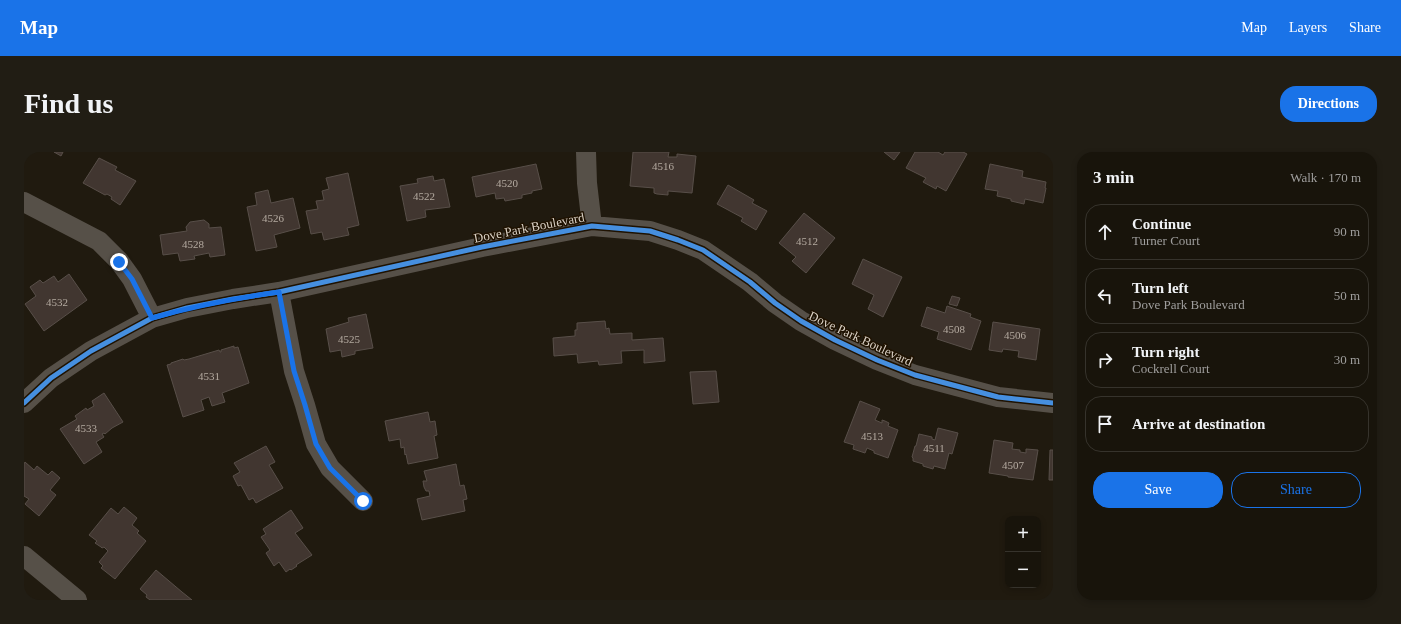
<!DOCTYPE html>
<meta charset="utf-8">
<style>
:root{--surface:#18140b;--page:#211d14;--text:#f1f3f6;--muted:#9f9e9d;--line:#36332c;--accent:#1a73e8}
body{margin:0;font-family:"Times New Roman",serif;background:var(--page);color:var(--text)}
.controls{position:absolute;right:12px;bottom:12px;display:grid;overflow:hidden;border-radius:8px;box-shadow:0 2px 6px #0003}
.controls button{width:36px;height:36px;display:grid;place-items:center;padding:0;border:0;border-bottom:1px solid var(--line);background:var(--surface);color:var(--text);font:20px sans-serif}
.stop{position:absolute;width:12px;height:12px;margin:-9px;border:3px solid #1a73e8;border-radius:50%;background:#fff}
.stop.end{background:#1a73e8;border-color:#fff;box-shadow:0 1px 4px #0008}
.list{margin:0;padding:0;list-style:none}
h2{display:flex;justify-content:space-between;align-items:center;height:52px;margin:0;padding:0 16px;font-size:17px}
h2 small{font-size:13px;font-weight:400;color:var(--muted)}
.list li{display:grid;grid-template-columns:26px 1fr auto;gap:12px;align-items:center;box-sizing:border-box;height:56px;margin:0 8px 8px;padding:0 8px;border:1px solid var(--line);border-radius:16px}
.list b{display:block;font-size:15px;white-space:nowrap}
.list p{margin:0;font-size:13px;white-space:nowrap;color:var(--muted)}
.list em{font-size:13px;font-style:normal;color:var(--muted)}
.actions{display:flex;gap:8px;padding:12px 16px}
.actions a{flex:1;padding:9px 0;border:1px solid var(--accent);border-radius:16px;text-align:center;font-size:14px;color:var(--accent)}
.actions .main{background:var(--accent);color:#fff}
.icon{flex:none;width:22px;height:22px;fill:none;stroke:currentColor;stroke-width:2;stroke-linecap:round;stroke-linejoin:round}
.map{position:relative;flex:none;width:1029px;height:448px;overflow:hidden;border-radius:16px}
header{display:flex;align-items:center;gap:24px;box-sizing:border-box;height:56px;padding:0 20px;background:var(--accent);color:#fff}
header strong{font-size:19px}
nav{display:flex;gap:22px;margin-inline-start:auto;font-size:14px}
.intro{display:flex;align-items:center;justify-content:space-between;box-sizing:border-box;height:96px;padding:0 24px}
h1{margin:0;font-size:28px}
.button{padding:10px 18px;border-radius:16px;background:var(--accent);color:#fff;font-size:14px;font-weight:700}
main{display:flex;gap:24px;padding:0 24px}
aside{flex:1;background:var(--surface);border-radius:16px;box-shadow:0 2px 6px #0003}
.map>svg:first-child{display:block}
.building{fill:#413630;stroke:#584f49}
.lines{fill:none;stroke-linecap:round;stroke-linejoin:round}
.minor{stroke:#565048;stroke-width:20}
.cycleway-casing{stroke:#1f1201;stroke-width:8}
.cycleway{stroke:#468fdf;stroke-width:5}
.route{stroke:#1a73e8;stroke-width:5}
.labels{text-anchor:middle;stroke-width:3;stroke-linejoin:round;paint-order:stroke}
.number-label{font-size:11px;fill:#b4aaa0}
.street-label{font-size:13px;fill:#dad1c5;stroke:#1f1201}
</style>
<header>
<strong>Map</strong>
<nav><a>Map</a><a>Layers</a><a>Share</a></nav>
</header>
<div class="intro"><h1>Find us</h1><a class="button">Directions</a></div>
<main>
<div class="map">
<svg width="1029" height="448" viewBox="0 0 1029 448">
<rect width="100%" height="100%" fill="#201a0f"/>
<path class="building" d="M30 0H39L37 4Z
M609 0H645L644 5H653V2L672 4 668 41 644 39V43L633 42 630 41V36L606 34Z
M860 0H876L870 8Z
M891 0H914L919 3 921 0H939L943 2 922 39 913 34 912 37 899 30 902 26 882 16Z
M75 6 93 15 91 18 112 29 96 53 87 47 88 45 83 42 81 43 59 31Z
M512 12 518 37 508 39V41L498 43V46L481 49 480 46 472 47 471 41 452 45 448 25Z
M966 12 999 19 998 25 1022 30 1021 36H1022L1019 51 1001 47 1000 52 987 49V47L973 44 974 39 961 37Z
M324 21 335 73 323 76 325 83 300 88 298 80 287 82 282 59 294 57 292 49 300 48 298 39 305 37 302 26Z
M409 24 410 29 420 27 426 55 401 58 402 65 383 69 376 34 394 31 393 27Z
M704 33 730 48 728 51 743 59 732 78 717 69 719 66 693 52Z
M244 38 247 51 269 46 276 76 250 83 253 95 232 99 223 55 233 53 231 41Z
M780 61 811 86 782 121 768 109 772 105 755 91Z
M180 68 185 72V76L197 75 201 103 186 105 185 101 170 104 171 107 156 109 154 101 139 103 136 83 163 79 162 75 166 70Z
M839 107 878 125 859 165 844 157 850 143 828 132Z
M45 122 63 148 20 179 1 152 12 144 6 135 16 128 19 131 30 124 34 130Z
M928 144 936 146 933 154 925 152Z
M923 154 947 162 946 165 957 169 947 198 913 187 915 180 897 174 903 155 921 161Z
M342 162 349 196 331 199V202L318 205 317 198 306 200 302 177 325 170 324 166Z
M581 169 582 177 585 176 586 182 608 181V188L639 186 641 209 620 211V198L597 199 598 211 575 213 574 209 554 211 553 202 530 204 529 186 551 184V178H553V171Z
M969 170 1016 177 1012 208 994 205 995 199 979 197 978 200 965 198Z
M210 194V196L214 195 225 231 198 241 201 250 188 254 185 245 177 248 180 258 159 265 143 213 147 212V211L159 207 160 208 165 207 195 198 196 200H197V198Z
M692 219 695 250 669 252 666 220Z
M80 241 99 270 88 276 81 282 80 281 78 282 80 285 72 290 78 300 60 312 36 277 53 267 51 264 62 256 63 258 70 254 68 249Z
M836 249 856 257 851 268 858 271V268L861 269 865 271 864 274 874 278 864 306 850 301V299L843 296 841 301 829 297 830 293 820 290Z
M404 260 406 270 411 269 413 283 410 284 414 306 384 312 382 302 381 303 380 295 377 296 376 287 365 289 361 269Z
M914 276 934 281 928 302 925 301 921 317 910 314 909 317 899 314V312L889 309V306L888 305 891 294H892L895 282 908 285V287L911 288Z
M970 288 989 291 988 297 996 298V300L1002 301V297L1014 298 1009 328 984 325V324L965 321Z
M242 294 251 310 245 313 259 336 232 351 229 346 225 348 217 333 214 334 209 324 216 320 210 311Z
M1026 298H1029V328H1025Z
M1 310 10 318 13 314 24 323 28 319 36 326 26 338 32 343 15 364 1 352 5 347 0 344V312Z
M432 312 436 334 440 333 443 347 439 348 441 359 398 368 393 347 406 344 405 339H402L400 335 399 329H403L400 319Z
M100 355 113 366 108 373 115 379 113 381 122 389 91 427 77 416 79 414 75 410 84 399 80 395 78 396 77 395 71 391 73 389 65 383 87 356 94 362Z
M267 358 279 376 271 381 288 403 272 413 273 414 267 418 266 417 262 420 255 410 250 414 242 401 246 398 237 385 242 382 239 377Z
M132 418 158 440 168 448H126L122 445 123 443 116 437Z"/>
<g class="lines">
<path class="minor" d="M562 0 563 31 568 74
M0 50 75 89 95 109 108 127 128 166
M255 140 270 219 281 253 292 292 306 316 339 349
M0 251 27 226 67 199 128 166 163 156 209 147 255 140 458 95 568 74 626 79 654 88 679 98 726 130 751 151 777 169 811 188 853 208 891 223 974 245 1029 251
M0 404 53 448"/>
<defs>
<path id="cycleway" d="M0 251 27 226 67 199 128 166 163 156 209 147 255 140 458 95 568 74 626 79 654 88 679 98 726 130 751 151 777 169 811 188 853 208 891 223 974 245 1029 251"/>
</defs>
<use href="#cycleway" class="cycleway-casing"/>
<use href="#cycleway" class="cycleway"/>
</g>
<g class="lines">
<path class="route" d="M95 110 108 127 128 166C170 154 212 146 255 140L270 219 281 253 292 292 306 316 339 349"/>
</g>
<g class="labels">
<g class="number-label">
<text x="639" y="18">4516</text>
<text x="483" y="35">4520</text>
<text x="400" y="48">4522</text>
<text x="249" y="70">4526</text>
<text x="783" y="93">4512</text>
<text x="169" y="96">4528</text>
<text x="33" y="154">4532</text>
<text x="930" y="181">4508</text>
<text x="991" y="187">4506</text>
<text x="325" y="191">4525</text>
<text x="185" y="228">4531</text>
<text x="62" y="280">4533</text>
<text x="848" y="288">4513</text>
<text x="910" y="300">4511</text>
<text x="989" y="317">4507</text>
</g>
<g class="street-label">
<text transform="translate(505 75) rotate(-11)" y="5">Dove Park Boulevard</text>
<text transform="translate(837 186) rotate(25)" y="5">Dove Park Boulevard</text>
</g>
</g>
</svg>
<div class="controls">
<button>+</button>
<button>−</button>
</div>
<div class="stop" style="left:339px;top:349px"></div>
<div class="stop end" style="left:95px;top:110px"></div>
</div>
<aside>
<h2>3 min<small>Walk · 170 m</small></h2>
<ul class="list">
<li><svg class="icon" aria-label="ahead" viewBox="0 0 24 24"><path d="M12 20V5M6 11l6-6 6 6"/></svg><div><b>Continue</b><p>Turner Court</p></div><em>90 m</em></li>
<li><svg class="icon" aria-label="left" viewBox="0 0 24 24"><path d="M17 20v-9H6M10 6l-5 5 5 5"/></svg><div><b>Turn left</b><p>Dove Park Boulevard</p></div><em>50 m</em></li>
<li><svg class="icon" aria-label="right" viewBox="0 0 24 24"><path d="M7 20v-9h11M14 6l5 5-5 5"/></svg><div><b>Turn right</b><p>Cockrell Court</p></div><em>30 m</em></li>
<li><svg class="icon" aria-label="arrive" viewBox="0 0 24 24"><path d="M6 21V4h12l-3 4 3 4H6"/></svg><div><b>Arrive at destination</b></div></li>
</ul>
<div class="actions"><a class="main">Save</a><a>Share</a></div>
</aside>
</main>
